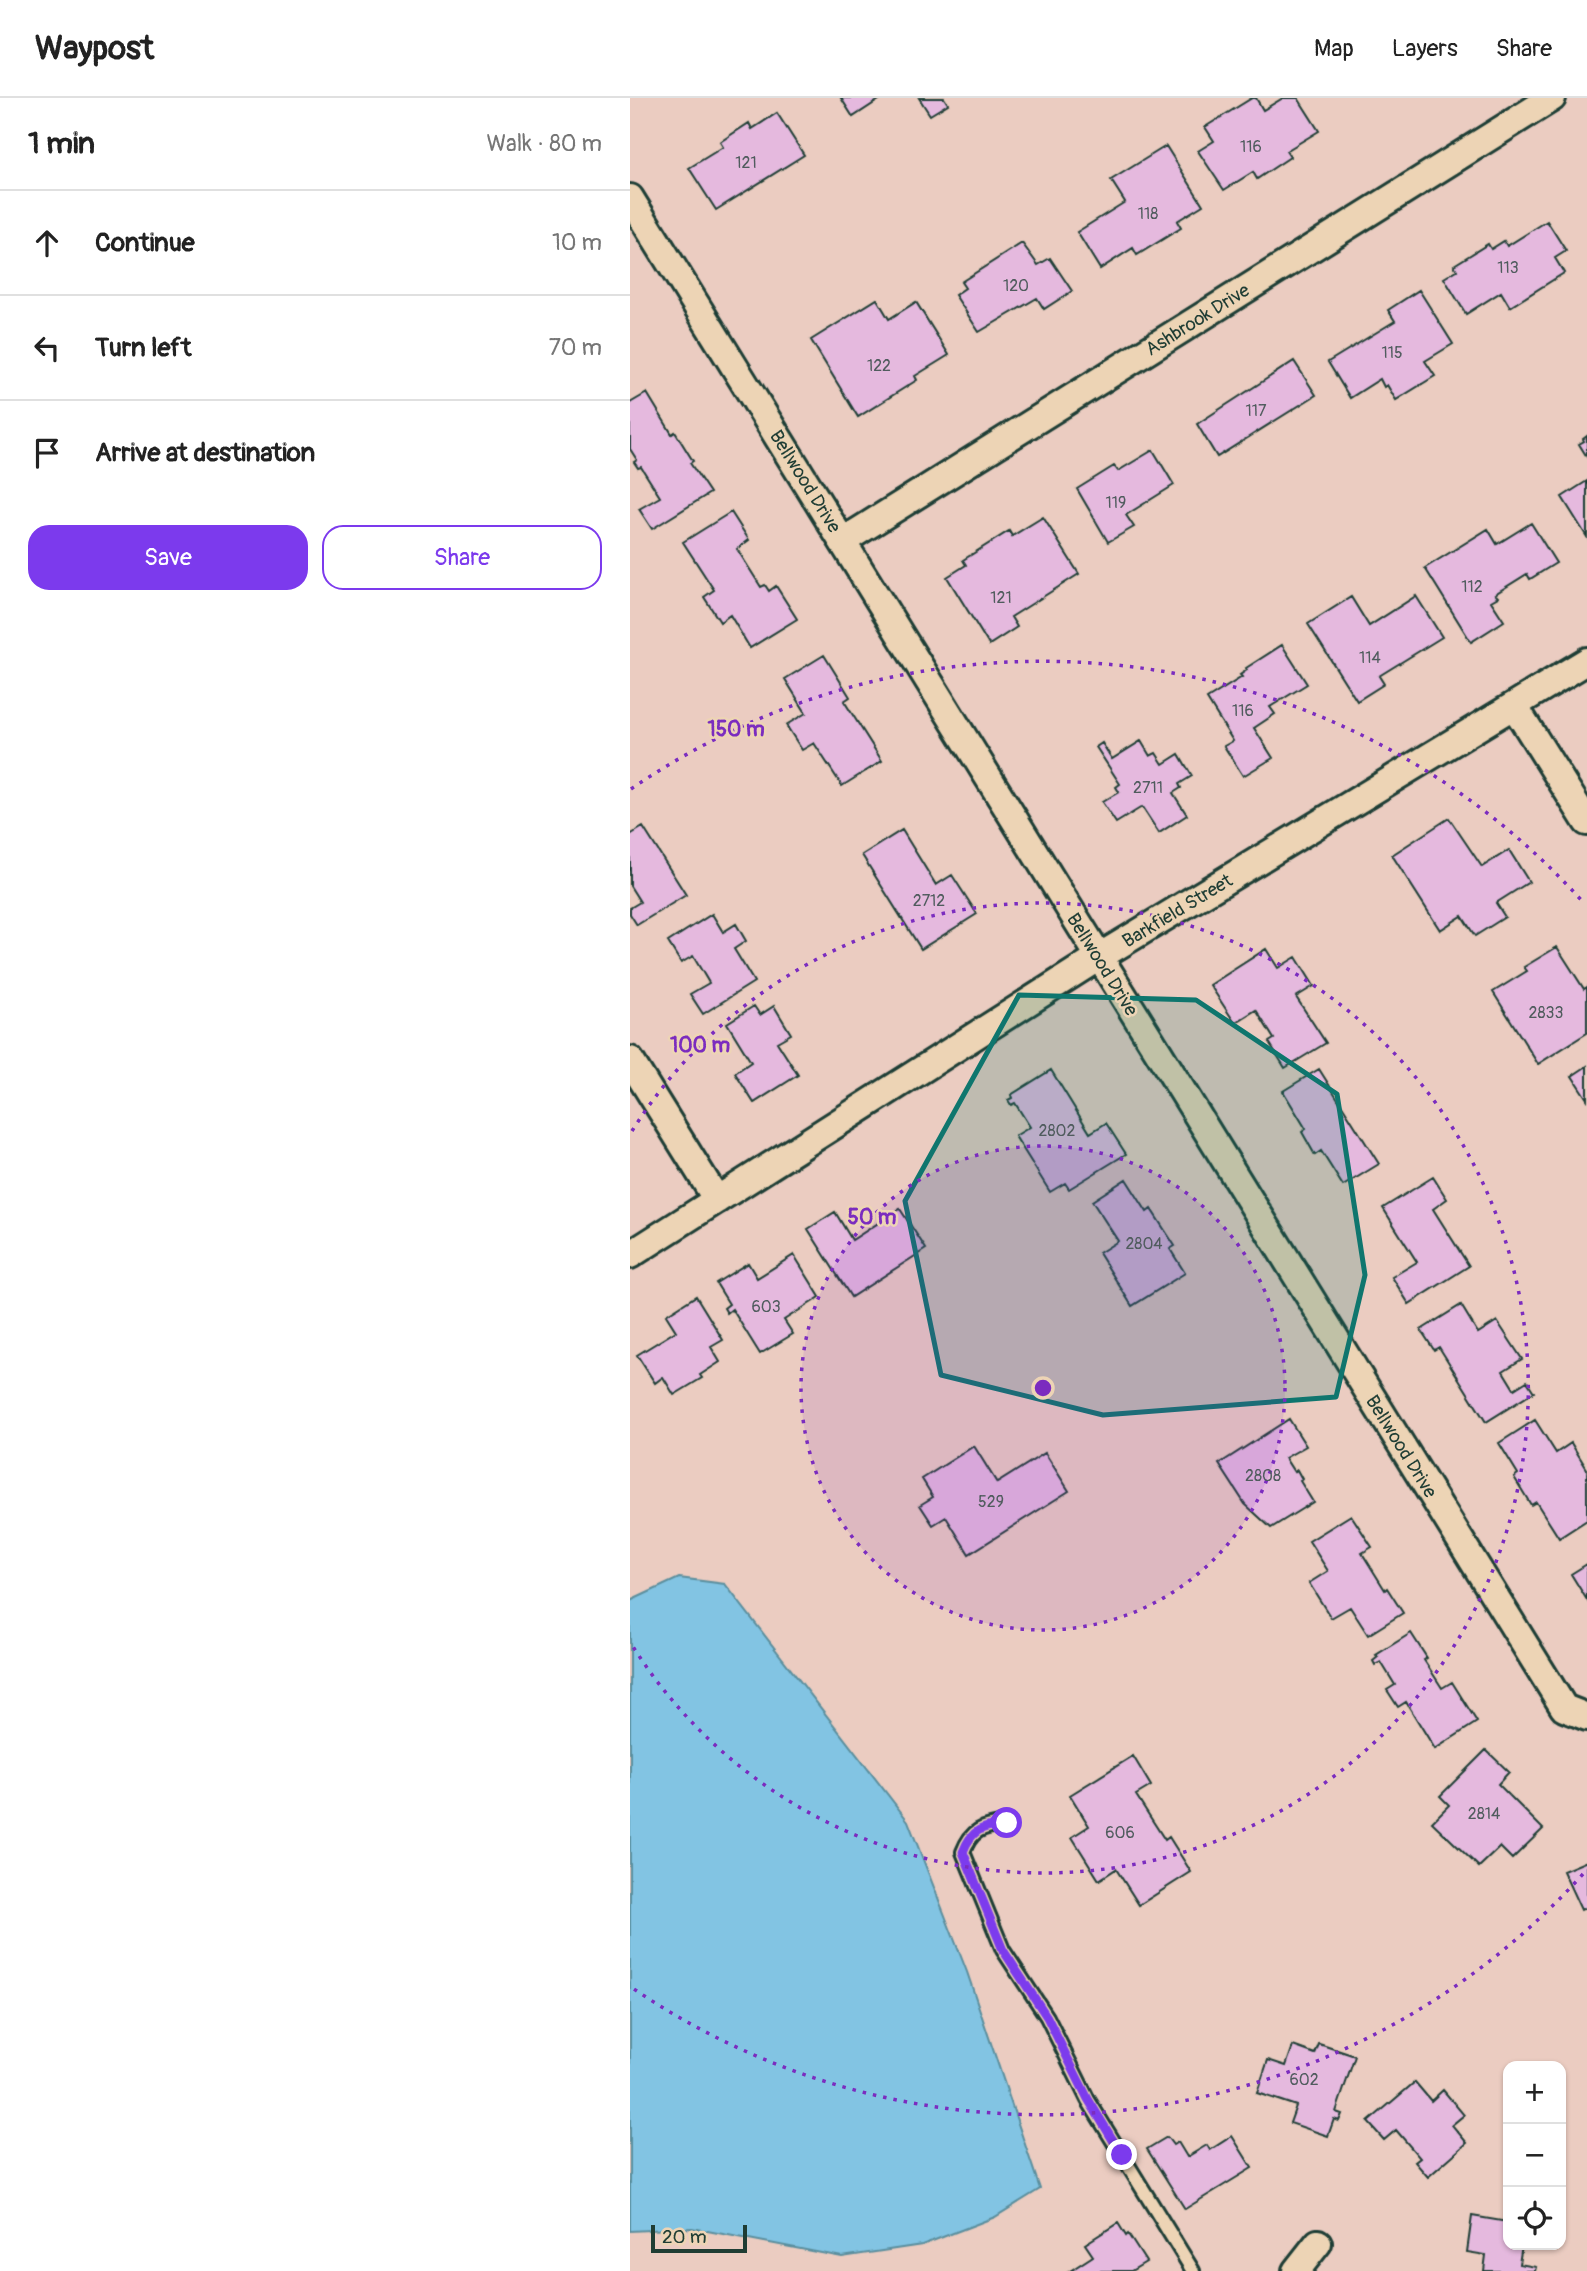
<!DOCTYPE html>
<meta charset="utf-8">
<style>
:root{--surface:#fff;--page:#f2f2f2;--text:#222;--muted:#767676;--line:#e0e0e0;--accent:#7c3aed}
body{margin:0;font-family:Pangolin,sans-serif;background:var(--page);color:var(--text)}
.controls{position:absolute;right:21px;bottom:21px;display:grid;overflow:hidden;border-radius:14px;box-shadow:0 2px 5px #0004}
.controls button{width:63px;height:63px;display:grid;place-items:center;padding:0;border:0;border-bottom:2px solid var(--line);background:var(--surface);color:var(--text);font:35px sans-serif}
.scale{position:absolute;left:21px;bottom:18px;width:96px;box-sizing:border-box;padding-left:7px;border:4px solid #1f3d34;border-top:0;font-size:19px;line-height:24px;white-space:nowrap;color:#1f3d34;-webkit-text-stroke:5px #edd4b5;paint-order:stroke}
.stop{position:absolute;width:21px;height:21px;margin:-16px;border:5px solid #7c3aed;border-radius:50%;background:#fff}
.stop.end{background:#7c3aed;border-color:#fff;box-shadow:0 2px 7px #0008}
.list{margin:0;padding:0;list-style:none}
h2{display:flex;justify-content:space-between;align-items:center;height:91px;margin:0;padding:0 28px;font-size:30px}
h2 small{font-size:23px;font-weight:400;color:var(--muted)}
.list li{display:grid;grid-template-columns:46px 1fr auto;gap:21px;align-items:center;box-sizing:border-box;height:105px;padding:0 28px;border-top:2px solid var(--line)}
.list b{display:block;font-size:26px;white-space:nowrap}
.list em{font-size:23px;font-style:normal;color:var(--muted)}
.actions{display:flex;gap:14px;padding:21px 28px}
.actions a{flex:1;padding:16px 0;border:2px solid var(--accent);border-radius:21px;text-align:center;font-size:24px;color:var(--accent)}
.actions .main{background:var(--accent);color:#fff}
.icon{flex:none;width:38px;height:38px;fill:none;stroke:currentColor;stroke-width:2;stroke-linecap:round;stroke-linejoin:round}
.map{position:relative;flex:none;width:957px;height:2173px;overflow:hidden}
header{display:flex;align-items:center;gap:42px;box-sizing:border-box;height:98px;padding:0 35px;background:var(--surface);border-bottom:2px solid var(--line)}
header strong{font-size:33px}
nav{display:flex;gap:38px;margin-inline-start:auto;font-size:24px}
main{display:flex}
aside{flex:1;background:var(--surface)}
.map>svg:first-child{display:block}
.water{fill:#82c4e3;stroke:#5a8e9d;stroke-width:2}
.building{fill:#e5b9de;stroke:#1f3d34;stroke-width:2}
.lines{fill:none;stroke-linecap:round;stroke-linejoin:round}
.service-casing{stroke:#1f3d34;stroke-width:18}
.minor-casing{stroke:#1f3d34;stroke-width:32}
.service{stroke:#edd4b5;stroke-width:12}
.minor{stroke:#edd4b5;stroke-width:26}
.route{stroke:#7c3aed;stroke-width:9}
.marked{fill:#0f766e;fill-opacity:0.2;stroke:#0f766e;stroke-width:5;stroke-linejoin:round}
.ring{fill:none;stroke:#7b2cbf;stroke-width:3.5;stroke-dasharray:3.5 7}
.labels{text-anchor:middle;stroke-width:5;stroke-linejoin:round;paint-order:stroke}
.number-label{font-size:16px;fill:#505c5e}
.street-label{font-size:19px;fill:#1f3d34;stroke:#edd4b5}
.centre{fill:#7b2cbf;stroke:#edd4b5;stroke-width:3.5}
.ring-label{font-size:21px;text-anchor:middle;font-weight:bold;fill:#7b2cbf;stroke:#edd4b5;stroke-width:5;stroke-linejoin:round;paint-order:stroke}
</style>
<header>
<strong>Waypost</strong>
<nav><a>Map</a><a>Layers</a><a>Share</a></nav>
</header>
<main>
<aside>
<h2>1 min<small>Walk · 80 m</small></h2>
<ul class="list">
<li><svg class="icon" aria-label="ahead" viewBox="0 0 24 24"><path d="M12 20V5M6 11l6-6 6 6"/></svg><div><b>Continue</b></div><em>10 m</em></li>
<li><svg class="icon" aria-label="left" viewBox="0 0 24 24"><path d="M17 20v-9H6M10 6l-5 5 5 5"/></svg><div><b>Turn left</b></div><em>70 m</em></li>
<li><svg class="icon" aria-label="arrive" viewBox="0 0 24 24"><path d="M6 21V4h12l-3 4 3 4H6"/></svg><div><b>Arrive at destination</b></div></li>
</ul>
<div class="actions"><a class="main">Save</a><a>Share</a></div>
</aside>
<div class="map">
<svg width="957" height="2173" viewBox="0 0 957 2173">
<rect width="100%" height="100%" fill="#ebccc1"/>
<filter id="ink" filterUnits="userSpaceOnUse"><feTurbulence type="fractalNoise" baseFrequency=".0143" numOctaves="2"/><feDisplacementMap in="SourceGraphic" scale="14" xChannelSelector="R" yChannelSelector="G"/><feConvolveMatrix kernelMatrix="1 2 1 2 8 2 1 2 1" color-interpolation-filters="sRGB"/></filter>
<g filter="url(#ink)">
<path class="water" d="M49 1480 95 1486 278 1723 337 1874 410 2091 365 2119 292 2147 212 2159 62 2130 0 2133V1503Z"/>
<path class="building" d="M211 0H252L223 19Z
M289 0H314L318 6 300 17Z
M622 0H626L633 12 653 0H668L689 33 656 53 660 59 627 81 623 74 594 92 568 53 584 43 575 29Z
M147 15 174 57 86 112 59 70 93 49 90 44 119 25 122 31Z
M536 48 573 107 547 123 551 130 507 157 503 150 470 171 447 134 495 104 481 82Z
M917 123 936 153 925 160 934 175 880 209 871 194 836 216 814 180 827 172 824 167 858 146 861 151 874 143 877 148Z
M392 145 408 167 420 160 442 193 414 211 407 200 349 234 325 197 335 190 331 184Z
M789 192 823 246 795 263 805 278 766 302 757 287 754 289 750 281 720 300 698 264 765 223 758 212Z
M247 201 259 221 286 204 319 257 285 278 287 282 228 319 181 242Z
M664 263 686 297 587 359 567 326Z
M17 295 42 336 45 334 63 363 60 365 80 395 22 431 9 411 30 399 11 369 8 370 4 364 7 362 0 351V305Z
M957 338V359L949 346 954 343 953 341Z
M523 352 544 387 496 417 504 429 478 444 447 391 484 368 488 373Z
M957 383V439L932 399Z
M101 414 119 442 107 451 131 489 135 487 139 493 146 488 167 521 120 550 100 517 90 524 74 499 84 492 53 444Z
M413 419 449 476 381 519 387 529 359 547 317 479 336 467 333 462 379 433 382 438Z
M901 425 926 465 900 481 897 476 865 496 868 499 861 503 874 523 841 544 795 470 858 431 867 446Z
M786 498 812 539 749 578 754 586 727 603 678 526 721 499 739 528Z
M652 547 677 586 640 609 645 616 624 630 643 660 613 678 594 648 603 643 577 601 612 579 610 577 617 572 616 570Z
M194 557 220 599 214 603 252 663 212 688 184 645 172 652 156 627 176 615 155 581Z
M511 643 520 658 526 655 533 666 549 656 562 678 549 686 551 690 543 695 557 717 529 735 512 709 486 725 472 704 489 694 486 689 490 686 466 649 472 645 482 661Z
M819 720 852 769 879 752 899 784 866 805 875 819 845 838 832 818 810 832 762 757Z
M13 729 56 797 7 827 0 816V810L10 804 0 788V737Z
M272 732 306 787 322 777 347 816 291 851 232 757Z
M82 816 93 834 106 826 116 843 104 851 124 884 73 916 60 896 79 885 63 858 51 865 38 844Z
M927 849 954 891 957 889V935L908 966 863 894 897 873 894 869Z
M636 851 648 870 666 859 684 888 666 899 696 945 655 970 639 944 644 941 626 912 605 925 580 887Z
M124 908 130 917 144 908 161 936 147 944 168 977 124 1005 105 975 121 964 97 925Z
M957 968V1001L942 978Z
M689 971 749 1066 713 1088 691 1053 685 1057 672 1034 676 1031 653 993Z
M421 972 460 1035 476 1025 496 1056 439 1091 435 1085 420 1094 385 1038 400 1029 385 1005 381 1007 378 1002 382 1000 381 997Z
M803 1079 817 1101 803 1111 839 1168 779 1206 762 1179 787 1164 753 1110Z
M496 1081 517 1114 521 1111 545 1148 540 1151 555 1175 502 1208 469 1155 488 1143 462 1103Z
M270 1111 296 1151 221 1199 178 1131 205 1114 222 1142Z
M164 1157 190 1199 154 1222 163 1236 130 1256 102 1211 97 1215 94 1210 99 1206 86 1185 118 1165 127 1180Z
M66 1198 93 1242 81 1249 90 1264 70 1277 72 1280 44 1297 33 1279 25 1285 7 1257 46 1233 36 1217Z
M831 1207 848 1235 867 1223 892 1261 873 1273 884 1291 897 1283 904 1294 856 1324 809 1249 804 1252 791 1232Z
M659 1321 676 1348 655 1360 664 1374 667 1372 672 1381 670 1383 683 1404 641 1430 615 1406 589 1366Z
M905 1322 926 1355 941 1345 957 1371V1422L929 1440 906 1404 901 1407 884 1379 888 1376 869 1345Z
M344 1348 367 1385 415 1355 439 1393 339 1456 316 1419 303 1427 290 1407 303 1399 292 1381Z
M721 1417 742 1449 732 1455 755 1492 757 1490 773 1515 738 1537 720 1509 701 1520 679 1485 698 1473 679 1443Z
M957 1466V1502L941 1476Z
M781 1535 797 1560 794 1562 812 1590 822 1584 847 1624 805 1651 776 1604 768 1609 757 1592 765 1587 751 1564 745 1567 743 1563 748 1559 746 1557Z
M856 1652 879 1674 868 1686 913 1731 882 1761 870 1749 849 1769 802 1724 819 1707 810 1698Z
M503 1658 521 1688 506 1697 535 1742 539 1739 561 1774 509 1807 486 1771 469 1782 442 1739 459 1728 440 1697Z
M957 1763V1809L951 1812 933 1773Z
M689 1946 725 1958 706 2014 712 2016 709 2023 704 2021 698 2038 660 2025 666 2008 627 1995 638 1962 656 1968 663 1948 685 1956Z
M785 1984 801 2003 813 1992 834 2017 822 2027 837 2045 798 2079 785 2064 790 2060 766 2032 754 2042 738 2024Z
M602 2038 622 2070 555 2111 517 2051 537 2039 543 2047 548 2044 557 2059 577 2047 580 2052Z
M842 2118 878 2124V2147H892L889 2166 906 2169 905 2173H854L856 2157 837 2154Z
M488 2125 496 2138 498 2136 516 2164 501 2173H440L463 2158 455 2146Z"/>
<g class="lines">
<defs>
<path id="service" d="M377 1725C353 1729 342 1730 333 1754L373 1852 417 1919 458 2002 563 2173"/>
<path id="minor" d="M0 100 934 1610 957 1619
M213 443 922 0
M885 609 957 724
M0 962 87 1102
M0 1157 469 859 957 563
M666 2173 688 2145"/>
</defs>
<use href="#service" class="service-casing"/>
<use href="#minor" class="minor-casing"/>
<use href="#service" class="service"/>
<use href="#minor" class="minor"/>
</g>
</g>
<g class="lines" filter="url(#ink)">
<path class="route" d="M377 1725C353 1729 342 1730 333 1754L373 1852 417 1919 458 2001 492 2057"/>
</g>
<path class="marked" d="M389 897 566 902 707 996 735 1177 706 1299 473 1317 311 1277 275 1103Z"/>
<circle cx="413" cy="1290" r="242" fill="#7b2cbf" fill-opacity=".12"/>
<g class="ring">
<circle cx="413" cy="1290" r="242"/>
<path d="M2 1033A485 485 0 1 1 2 1547"/>
<path d="M953 1776A727 727 0 0 1 1 1889M1 691A727 727 0 0 1 953 804"/>
</g>
<g class="labels">
<g class="number-label">
<text x="621" y="54">116</text>
<text x="116" y="70">121</text>
<text x="518" y="121">118</text>
<text x="878" y="175">113</text>
<text x="386" y="193">120</text>
<text x="762" y="260">115</text>
<text x="249" y="273">122</text>
<text x="626" y="318">117</text>
<text x="486" y="410">119</text>
<text x="842" y="494">112</text>
<text x="371" y="505">121</text>
<text x="740" y="565">114</text>
<text x="613" y="618">116</text>
<text x="518" y="695">2711</text>
<text x="299" y="808">2712</text>
<text x="916" y="920">2833</text>
<text x="427" y="1038">2802</text>
<text x="514" y="1151">2804</text>
<text x="136" y="1214">603</text>
<text x="633" y="1383">2808</text>
<text x="361" y="1409">529</text>
<text x="854" y="1721">2814</text>
<text x="490" y="1740">606</text>
<text x="674" y="1987">602</text>
</g>
<g class="street-label">
<text transform="translate(567 221) rotate(-32)" y="7">Ashbrook Drive</text>
<text transform="translate(176 383) rotate(58)" y="7">Bellwood Drive</text>
<text transform="translate(547 812) rotate(-31)" y="7">Barkfield Street</text>
<text transform="translate(473 866) rotate(58)" y="7">Bellwood Drive</text>
<text transform="translate(772 1348) rotate(58)" y="7">Bellwood Drive</text>
</g>
</g>
<circle cx="413" cy="1290" r="10" class="centre"/>
<g class="ring-label">
<text x="106" y="638">150 m</text>
<text x="70" y="954">100 m</text>
<text x="242" y="1126">50 m</text>
</g>
</svg>
<div class="controls">
<button>+</button>
<button>−</button>
<button><svg class="icon" aria-label="locate" viewBox="0 0 24 24"><circle cx="12" cy="12" r="6"/><path d="M12 2v4M12 18v4M2 12h4M18 12h4"/></svg></button>
</div>
<div class="scale">20 m</div>
<div class="stop" style="left:377px;top:1725px"></div>
<div class="stop end" style="left:492px;top:2057px"></div>
</div>
</main>
